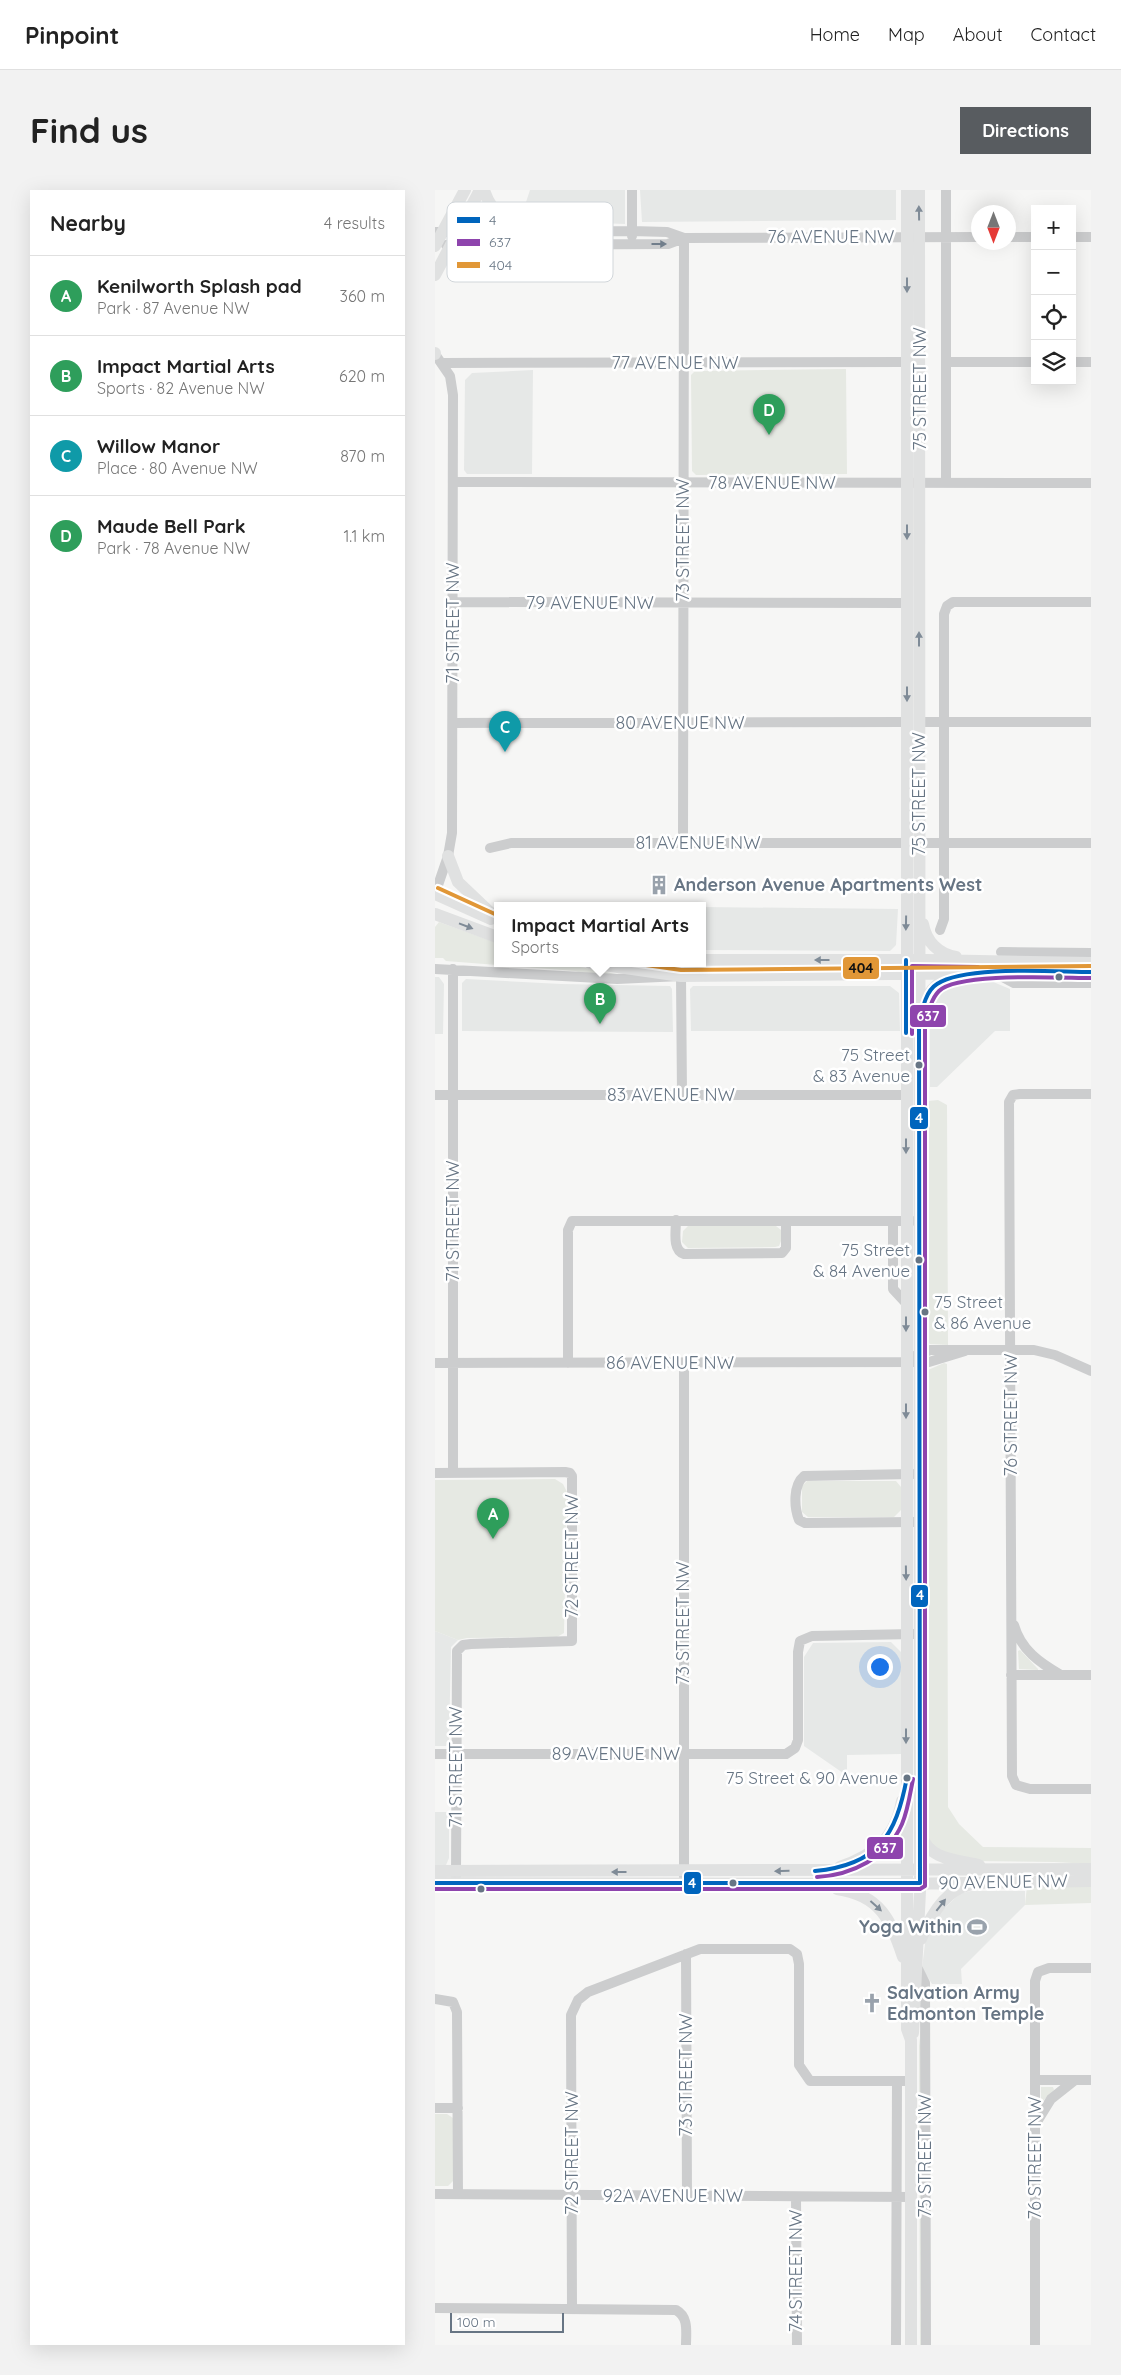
<!DOCTYPE html>
<meta charset="utf-8">
<style>
:root{--surface:#fff;--page:#f2f2f2;--text:#222;--muted:#767676;--line:#e0e0e0;--accent:#585c60}
body{margin:0;font-family:Quicksand,sans-serif;background:var(--page);color:var(--text)}
.controls{position:absolute;right:15px;top:15px;display:grid;overflow:hidden;border-radius:0px;box-shadow:0 5px 20px #0002}
.controls button{width:45px;height:45px;display:grid;place-items:center;padding:0;border:0;border-bottom:1px solid var(--line);background:var(--surface);color:var(--text);font:25px sans-serif}
.compass{position:absolute;left:536px;top:15px;width:45px;height:45px;border-radius:50%;background:var(--surface);box-shadow:0 5px 20px #0002;rotate:180deg}
.scale{position:absolute;left:15px;bottom:12px;width:114px;box-sizing:border-box;padding-left:5px;border:2px solid #677584;border-top:0;font-size:14px;line-height:18px;white-space:nowrap;color:#677584;-webkit-text-stroke:4px #fff;paint-order:stroke}
.you{position:absolute;left:444px;top:1476px;width:18px;height:18px;margin:-12px;border:4px solid #fff;border-radius:50%;background:#1a73e8;box-shadow:0 0 0 8px #1a73e833}
.badge{display:grid;place-items:center;width:32px;height:32px;border-radius:50%;background:var(--accent);color:#fff;font-size:16px;font-weight:700}
.pin{position:absolute;translate:-50% -41px;filter:drop-shadow(0 1px 2px #0008)}
.pin::after{content:'';position:absolute;top:26px;width:18px;height:15px;background:inherit;clip-path:polygon(0 0,100% 0,50% 100%)}
.popup{position:absolute;left:59px;top:712px;width:212px;height:65px;box-sizing:border-box;display:grid;place-content:center;border-radius:0px;background:var(--surface);filter:drop-shadow(0 1px 4px #0005);font-size:16px;white-space:nowrap;color:var(--muted)}
.popup b{font-size:19px;color:var(--text)}
.popup::after{content:'';position:absolute;left:50%;top:100%;margin-left:-10px;border:10px solid transparent;border-top-color:var(--surface)}
.list{margin:0;padding:0;list-style:none}
h2{display:flex;justify-content:space-between;align-items:center;height:65px;margin:0;padding:0 20px;font-size:21px}
h2 small{font-size:16px;font-weight:400;color:var(--muted)}
.list li{display:grid;grid-template-columns:32px 1fr auto;gap:15px;align-items:center;box-sizing:border-box;height:80px;padding:0 20px;border-top:1px solid var(--line)}
.list b{display:block;font-size:19px;white-space:nowrap}
.list p{margin:0;font-size:16px;white-space:nowrap;color:var(--muted)}
.list em{font-size:16px;font-style:normal;color:var(--muted)}
.icon{flex:none;width:28px;height:28px;fill:none;stroke:currentColor;stroke-width:2;stroke-linecap:round;stroke-linejoin:round}
.map{position:relative;flex:none;width:656px;height:2155px;overflow:hidden;border-radius:0px}
header{display:flex;align-items:center;gap:30px;box-sizing:border-box;height:70px;padding:0 25px;background:var(--surface);border-bottom:1px solid var(--line)}
header strong{font-size:24px}
nav{display:flex;gap:28px;margin-inline-start:auto;font-size:18px}
.intro{display:flex;align-items:center;justify-content:space-between;box-sizing:border-box;height:120px;padding:0 30px}
h1{margin:0;font-size:35px}
.button{padding:12px 22px;border-radius:0px;background:var(--accent);color:#fff;font-size:18px;font-weight:700}
main{display:flex;gap:30px;padding:0 30px}
aside{flex:1;background:var(--surface);border-radius:0px;box-shadow:0 5px 20px #0002}
.map>svg:first-child{display:block}
.built{fill:#e6e8e7}
.green{fill:#e6e9e3}
.lines{fill:none;stroke-linecap:round;stroke-linejoin:round}
.minor{stroke:#cccdce;stroke-width:10}
.major{stroke:#e0e1e1;stroke-width:12}
.bus-1-casing{stroke:#fff;stroke-width:8}
.bus-2-casing{stroke:#fff;stroke-width:8}
.bus-3-casing{stroke:#fff;stroke-width:8}
.bus-1{stroke:#0065bd;stroke-width:4}
.bus-2{stroke:#8e44ad;stroke-width:4}
.bus-3{stroke:#e19737;stroke-width:4}
.oneway{fill:#7f8b97}
.oneway2{fill:#717e8b}
.bus-dot{fill:#677584;stroke:#fff;stroke-width:2}
.labels{text-anchor:middle;stroke-width:5;stroke-linejoin:round;paint-order:stroke}
.bus-label{font-size:17px;fill:#677584;stroke:#fff;text-anchor:end}
.street-label{font-size:18px;fill:#677584;stroke:#fff}
.poi-label{font-size:18px;font-weight:bold;fill:#677584;stroke:#fff;text-anchor:start}
.key{fill:#fff;stroke:#d1d6da;stroke-width:1}
.key-label{font-size:14px;fill:#677584}
.line-badge{stroke:#fff;stroke-width:2}
.badge-label{font-size:14px;text-anchor:middle;font-weight:bold;fill:#fff}
.pale-badge-label{font-size:14px;text-anchor:middle;font-weight:bold;fill:#111}
</style>
<header>
<strong>Pinpoint</strong>
<nav><a>Home</a><a>Map</a><a>About</a><a>Contact</a></nav>
</header>
<div class="intro"><h1>Find us</h1><a class="button">Directions</a></div>
<main>
<aside>
<h2>Nearby<small>4 results</small></h2>
<ul class="list">
<li><span class="badge" style="background:#2e9e5b">A</span><div><b>Kenilworth Splash pad</b><p>Park · 87 Avenue NW</p></div><em>360 m</em></li>
<li><span class="badge" style="background:#2e9e5b">B</span><div><b>Impact Martial Arts</b><p>Sports · 82 Avenue NW</p></div><em>620 m</em></li>
<li><span class="badge" style="background:#0f9aa8">C</span><div><b>Willow Manor</b><p>Place · 80 Avenue NW</p></div><em>870 m</em></li>
<li><span class="badge" style="background:#2e9e5b">D</span><div><b>Maude Bell Park</b><p>Park · 78 Avenue NW</p></div><em>1.1 km</em></li>
</ul>
</aside>
<div class="map">
<svg width="656" height="2155" viewBox="0 0 656 2155">
<rect width="100%" height="100%" fill="#f6f6f5"/>
<path class="built" d="M95 0H190V34L85 30Z
M205 0H461V30L207 32Z
M98 180 97 284H32L29 280 30 190 37 183Z
M268 717 463 719 461 755 455 761 268 760Z
M0 787H4L9 794 8 844H0Z
M31 789 126 794 235 796 237 799 238 842 27 841V793Z
M556 791 575 799V841H560L502 897H495V827L498 810 504 802 519 793Z
M258 796H455L464 803 465 841H256L255 799Z
M0 1441 23 1450 16 1457 14 1552 11 1556H0Z
M456 1452 466 1462V1564L412 1565V1579L408 1583 369 1556V1467L378 1453Z
M0 1622H14V1668L11 1675 0 1678Z
M536 1701H590V1715L526 1779 527 1794H497L487 1778 491 1746 505 1723 524 1704Z"/>
<path class="green" d="M411 179 412 284 261 285 257 281 256 185 260 181Z
M4 732 62 753V773H125L181 784H151L140 781 11 771 8 768H0V737Z
M503 910 512 915 513 1155 495 1154 488 1148C489 1069 493 990 493 911Z
M253 1036H341L346 1040V1051L344 1056 340 1057 253 1058 247 1052 248 1041Z
M509 1173 512 1174 513 1617 524 1634 548 1657 656 1658V1674L619 1672 540 1671 503 1663 490 1646V1623L494 1605V1563L490 1549 488 1187 493 1180Z
M120 1289 128 1294 132 1302 129 1443 122 1447 32 1448 23 1450 0 1441V1290Z
M372 1291H461L466 1297V1320L459 1327H373L367 1322V1296Z
M585 1460 603 1479V1480L584 1479 583 1461Z
M592 1696H656V1713L590 1715Z
M486 1839 488 2155H485L484 1856Z
M606 1897H618L619 1900 606 1913Z
M0 1924H12L18 1928 19 1990 13 1996H0Z"/>
<g class="lines">
<path class="minor" d="M197 0V46
M0 42 197 41 232 42 249 48 544 47
M574 47H600
M637 47H656
M11 55 233 54 249 48
M511 172H600
M637 172H656
M8 173 472 172
M18 292 656 293
M511 293V0
M18 412 472 413
M484 532H656
M18 533 472 532
M248 653 249 48
M485 653H656
M55 658 76 653H472
M0 704 13 666 17 643 18 205 15 186 0 164
M505 740 509 729V424L512 416 518 412H656
M566 762 656 763
M0 779 182 789 246 786 247 905
M562 784 579 793H656
M656 904H585L578 905 574 912 577 1586 581 1595 595 1599H656
M0 905H471
M241 1030C241 1041 237 1060 249 1064L347 1063 351 1058V1031
M458 1031V1099L471 1113
M480 1166 495 1160H599L620 1165 656 1181
M0 1173 494 1172 530 1161
M133 1173V1040L137 1031H477
M249 1173V1687
M0 1283 130 1282 135 1283 137 1286V1451L36 1454 28 1455 22 1461 21 1687
M18 1283V779
M478 1284 369 1286C358 1295 359 1317 364 1330L370 1333 480 1332
M579 1435C586 1460 605 1473 626 1485
M576 1485H656
M0 1564H351L360 1558 363 1550V1462L365 1451 377 1446 479 1444
M251 1764 252 2006
M483 1779 490 1793 491 2155
M0 1809 18 1812 22 1822 23 2004
M600 1890H656
M0 1918H23
M600 1935 616 1909 640 1890
M0 2004 475 2007
M361 2007 362 2155
M0 2118 241 2120C254 2127 251 2142 251 2155
M137 2119 136 1825 143 1810 153 1802 265 1759H355L362 1764 364 1774V1875L375 1891H475
M461 2155 462 1891
M600 2155V1791L603 1782 614 1778H656"/>
<path class="major" d="M49 0C60 35 84 32 114 41
M472 0V1839L476 1850V2155
M0 56 30 0
M0 85 45 0
M0 163V164
M13 666 23 692 62 729
M0 704 56 729
M0 724 62 747
M488 734C491 751 503 764 521 767
M268 770H492L656 773
M155 773 246 786 656 782
M488 821C492 804 499 792 517 788
M486 1644C493 1670 522 1670 544 1675
M405 1677C439 1665 460 1649 467 1611
M0 1681 656 1679
M0 1693 463 1694 656 1691
M402 1699C445 1705 456 1730 468 1767
M486 1749C495 1727 510 1700 534 1695
M478 1843 485 1701 484 0"/>
<defs>
<path id="bus-1" d="M471 770V843
M380 1681C443 1675 461 1646 472 1587
M0 1693H485L484 836C487 823 489 802 502 794 531 775 620 782 656 782"/>
<path id="bus-2" d="M477 844V776L543 777
M382 1687C417 1685 452 1668 467 1634 473 1620 475 1604 478 1589
M0 1699H485L490 1696V837C493 825 495 810 504 801 523 782 626 788 656 788"/>
<path id="bus-3" d="M3 698 62 725
M197 773 246 780 656 776"/>
</defs>
<use href="#bus-1" class="bus-1-casing"/>
<use href="#bus-2" class="bus-2-casing"/>
<use href="#bus-3" class="bus-3-casing"/>
<use href="#bus-1" class="bus-1"/>
<use href="#bus-2" class="bus-2"/>
<use href="#bus-3" class="bus-3"/>
</g>
<defs><path id="oneway-solid" d="M-6-.8H1V-3.2L6.5 0L1 3.2V.8H-6Z" transform="scale(1.25)"/></defs>
<g class="oneway">
<use href="#oneway-solid" transform="translate(484 23) rotate(-91)"/>
<use href="#oneway-solid" transform="translate(472 95) rotate(90)"/>
<use href="#oneway-solid" transform="translate(472 342) rotate(90)"/>
<use href="#oneway-solid" transform="translate(484 449) rotate(-90)"/>
<use href="#oneway-solid" transform="translate(472 504) rotate(90)"/>
<use href="#oneway-solid" transform="translate(471 733) rotate(91)"/>
<use href="#oneway-solid" transform="translate(31 736) rotate(21)"/>
<use href="#oneway-solid" transform="translate(387 770) rotate(180)"/>
<use href="#oneway-solid" transform="translate(471 956) rotate(90)"/>
<use href="#oneway-solid" transform="translate(471 1134) rotate(90)"/>
<use href="#oneway-solid" transform="translate(471 1221) rotate(90)"/>
<use href="#oneway-solid" transform="translate(471 1383) rotate(89)"/>
<use href="#oneway-solid" transform="translate(471 1546) rotate(90)"/>
<use href="#oneway-solid" transform="translate(347 1681) rotate(179)"/>
<use href="#oneway-solid" transform="translate(184 1682) rotate(-180)"/>
<use href="#oneway-solid" transform="translate(506 1715) rotate(-52)"/>
<use href="#oneway-solid" transform="translate(441 1716) rotate(42)"/>
</g>
<use class="oneway2" href="#oneway-solid" transform="translate(224 54)"/>
<defs>
<symbol id="building-bare" viewBox="-9 -9 18 18"><path d="M-4-6H4V6H1V3H-1V6H-4ZM-2.5-4.3h1.7v1.8h-1.7ZM.8-4.3h1.7v1.8H.8ZM-2.5-1h1.7V.8h-1.7ZM.8-1h1.7V.8H.8Z" fill="#99a2ac" stroke="#fff" stroke-width="2.5" paint-order="stroke"/></symbol>
<symbol id="stadium-bare" viewBox="-9 -9 18 18"><path d="M0-5a6.5 5 0 1 0 0 10a6.5 5 0 1 0 0-10ZM-3.5-1.8h7v3.6h-7Z" fill="#99a2ac" stroke="#fff" stroke-width="2.5" paint-order="stroke"/></symbol>
<symbol id="church-bare" viewBox="-9 -9 18 18"><path d="M-1.2-6h2.4v3.5h3.3v2.4h-3.3V6h-2.4V-.1h-3.3v-2.4h3.3Z" fill="#99a2ac" stroke="#fff" stroke-width="2.5" paint-order="stroke"/></symbol>
</defs>
<g fill-rule="evenodd">
<use href="#building-bare" x="210" y="681" width="28" height="28"/>
<use href="#stadium-bare" x="528" y="1723" width="28" height="28"/>
<use href="#church-bare" x="423" y="1799" width="28" height="28"/>
</g>
<g class="bus-dot">
<circle cx="624" cy="787" r="4.5"/>
<circle cx="484" cy="875" r="4.5"/>
<circle cx="484" cy="1070" r="4.5"/>
<circle cx="490" cy="1122" r="4.5"/>
<circle cx="472" cy="1588" r="4.5"/>
<circle cx="298" cy="1693" r="4.5"/>
<circle cx="46" cy="1699" r="4.5"/>
</g>
<g class="labels">
<g class="bus-label">
<text x="475" y="871">75 Street<tspan x="475" dy="21">&amp; 83 Avenue</tspan></text>
<text x="475" y="1066">75 Street<tspan x="475" dy="21">&amp; 84 Avenue</tspan></text>
<text x="499" y="1118" text-anchor="start">75 Street<tspan x="499" dy="21">&amp; 86 Avenue</tspan></text>
<text x="463" y="1594">75 Street &amp; 90 Avenue</text>
</g>
<g class="street-label">
<text x="396" y="53">76 AVENUE NW</text>
<text x="240" y="179">77 AVENUE NW</text>
<text transform="translate(485 199) rotate(-90)" y="6">75 STREET NW</text>
<text x="337" y="299">78 AVENUE NW</text>
<text transform="translate(248 350) rotate(-90)" y="6">73 STREET NW</text>
<text x="155" y="419">79 AVENUE NW</text>
<text transform="translate(18 433) rotate(-90)" y="6">71 STREET NW</text>
<text x="245" y="539">80 AVENUE NW</text>
<text transform="translate(484 604) rotate(-90)" y="6">75 STREET NW</text>
<text x="263" y="659">81 AVENUE NW</text>
<text x="236" y="911">83 AVENUE NW</text>
<text transform="translate(18 1031) rotate(-90)" y="6">71 STREET NW</text>
<text x="235" y="1179">86 AVENUE NW</text>
<text transform="translate(576 1225) rotate(-90)" y="6">76 STREET NW</text>
<text transform="translate(137 1366) rotate(-90)" y="6">72 STREET NW</text>
<text transform="translate(248 1433) rotate(-90)" y="6">73 STREET NW</text>
<text x="181" y="1570">89 AVENUE NW</text>
<text transform="translate(21 1577) rotate(-90)" y="6">71 STREET NW</text>
<text transform="translate(568 1692) rotate(-1)" y="6">90 AVENUE NW</text>
<text transform="translate(251 1885) rotate(-90)" y="6">73 STREET NW</text>
<text transform="translate(137 1963) rotate(-90)" y="6">72 STREET NW</text>
<text transform="translate(490 1966) rotate(-90)" y="6">75 STREET NW</text>
<text transform="translate(600 1968) rotate(-90)" y="6">76 STREET NW</text>
<text x="238" y="2012">92A AVENUE NW</text>
<text transform="translate(361 2081) rotate(-90)" y="6">74 STREET NW</text>
</g>
<g class="poi-label">
<text x="239" y="701">Anderson Avenue Apartments West</text>
<text x="527" y="1743" text-anchor="end">Yoga Within</text>
<text x="452" y="1809">Salvation Army<tspan x="452" dy="21">Edmonton Temple</tspan></text>
</g>
</g>
<rect x="12" y="12" width="166" height="80" rx="8" class="key"/>
<rect x="22" y="27" width="23" height="6" fill="#0065bd"/>
<rect x="22" y="49" width="23" height="7" fill="#8e44ad"/>
<rect x="22" y="72" width="23" height="6" fill="#e19737"/>
<g class="key-label">
<text x="54" y="35">4</text>
<text x="54" y="57">637</text>
<text x="54" y="80">404</text>
</g>
<g class="line-badge">
<rect x="407" y="766" width="38" height="24" rx="5" fill="#e19737"/>
<rect x="474" y="814" width="38" height="24" rx="5" fill="#8e44ad"/>
<rect x="474" y="916" width="20" height="24" rx="5" fill="#0065bd"/>
<rect x="475" y="1394" width="19" height="24" rx="5" fill="#0065bd"/>
<rect x="431" y="1646" width="38" height="24" rx="5" fill="#8e44ad"/>
<rect x="248" y="1681" width="19" height="24" rx="5" fill="#0065bd"/>
</g>
<g class="badge-label">
<text x="493" y="831">637</text>
<text x="484" y="933">4</text>
<text x="485" y="1410">4</text>
<text x="450" y="1663">637</text>
<text x="257" y="1698">4</text>
</g>
<g class="pale-badge-label">
<text x="426" y="783">404</text>
</g>
</svg>
<div class="controls">
<button>+</button>
<button>−</button>
<button><svg class="icon" aria-label="locate" viewBox="0 0 24 24"><circle cx="12" cy="12" r="6"/><path d="M12 2v4M12 18v4M2 12h4M18 12h4"/></svg></button>
<button><svg class="icon" aria-label="layers" viewBox="0 0 24 24"><path d="M12 4l9 5-9 5-9-5zM3 14l9 5 9-5"/></svg></button>
</div>
<svg class="compass" viewBox="-18 -18 36 36"><path d="M0-13l5 13h-10z" fill="#e53935"/><path d="M0 13l5-13h-10z" fill="#767676"/></svg>
<div class="scale">100 m</div>
<div class="you"></div>
<div class="pin badge" style="left:58px;top:1349px;background:#2e9e5b">A</div>
<div class="pin badge" style="left:165px;top:834px;background:#2e9e5b">B</div>
<div class="popup"><b>Impact Martial Arts</b>Sports</div>
<div class="pin badge" style="left:70px;top:562px;background:#0f9aa8">C</div>
<div class="pin badge" style="left:334px;top:245px;background:#2e9e5b">D</div>
</div>
</main>
